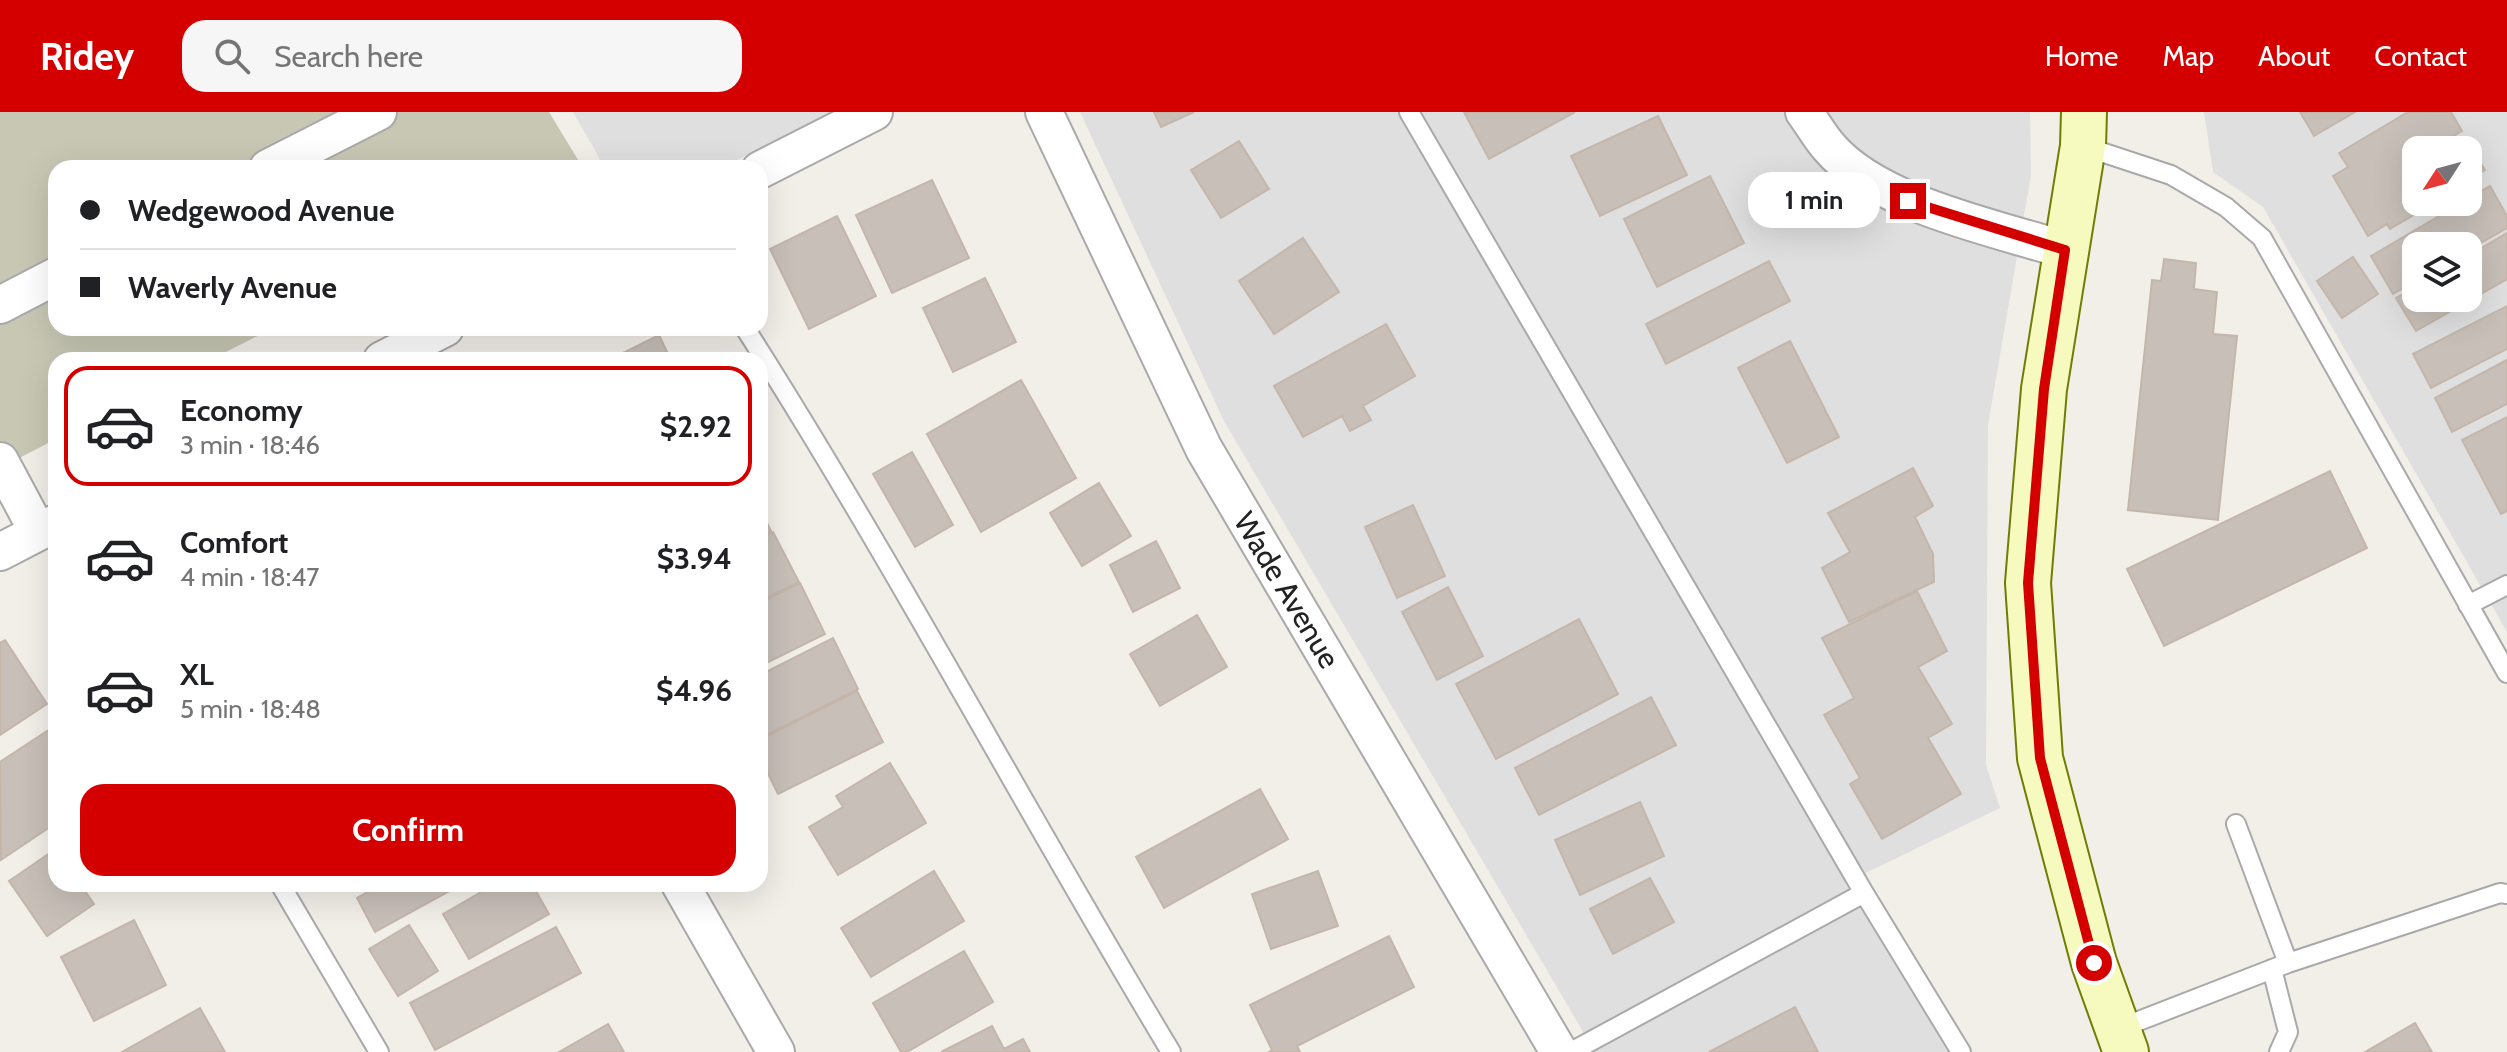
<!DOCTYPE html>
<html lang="en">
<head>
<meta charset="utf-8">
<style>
	body { margin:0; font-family:Cabin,sans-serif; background:#f6f6f6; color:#202124; height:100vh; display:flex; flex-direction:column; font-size:30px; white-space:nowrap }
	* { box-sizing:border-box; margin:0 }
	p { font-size:26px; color:#757577 }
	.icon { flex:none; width:44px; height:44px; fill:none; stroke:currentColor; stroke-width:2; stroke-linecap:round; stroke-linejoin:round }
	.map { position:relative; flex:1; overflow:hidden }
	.details { position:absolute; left:48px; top:240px; width:720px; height:540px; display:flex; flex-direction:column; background:#fff; border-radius:24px; box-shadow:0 8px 32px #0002 }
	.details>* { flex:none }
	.guide { position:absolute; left:48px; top:48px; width:720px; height:176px; border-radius:24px; box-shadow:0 8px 32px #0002; display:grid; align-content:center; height:176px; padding:0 32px; background:#fff }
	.needle { width:52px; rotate:234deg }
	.fabs { position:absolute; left:2402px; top:24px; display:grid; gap:16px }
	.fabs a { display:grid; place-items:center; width:80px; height:80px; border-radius:16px; background:#fff; box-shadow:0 8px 32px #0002; font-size:40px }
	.end { position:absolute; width:36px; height:36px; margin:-18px; border:10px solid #d40000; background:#fff; box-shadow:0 0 0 4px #fff }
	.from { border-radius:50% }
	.bubble { position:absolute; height:56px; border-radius:24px; background:#fff; box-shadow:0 8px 32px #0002; font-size:26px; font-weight:800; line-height:56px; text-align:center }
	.guide b { display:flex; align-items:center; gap:28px; height:76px; font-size:30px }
	.guide b+b { border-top:2px solid #e0e0e0 }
	.guide i { width:20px; height:20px; background:#202124 }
	ul { padding:14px 0 0; list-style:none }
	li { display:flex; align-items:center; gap:24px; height:120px; margin:0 16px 12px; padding:0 16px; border:4px solid transparent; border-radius:24px }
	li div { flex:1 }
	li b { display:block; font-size:30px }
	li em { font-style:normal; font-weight:800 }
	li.active { border-color:#d40000 }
	li>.icon { width:72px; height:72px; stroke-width:1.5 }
	.primary-button { display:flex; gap:16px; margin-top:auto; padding:16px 32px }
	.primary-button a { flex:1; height:92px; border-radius:24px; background:#d40000; color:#fff; font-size:32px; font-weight:800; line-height:92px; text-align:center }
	header { display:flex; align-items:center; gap:48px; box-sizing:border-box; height:112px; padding:0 40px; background:#d40000; color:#fff }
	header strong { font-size:38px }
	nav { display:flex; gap:44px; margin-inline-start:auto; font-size:28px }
	.search { width:560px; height:72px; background:#f6f6f6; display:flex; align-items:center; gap:20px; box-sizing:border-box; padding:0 28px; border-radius:24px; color:#757577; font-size:30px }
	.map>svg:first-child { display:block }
	.residential { fill:#e0dfdf; fill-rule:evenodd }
	.construction { fill:#c7c7b4 }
	.building { fill:#c7bfb8; stroke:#c4b6ab; stroke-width:2 }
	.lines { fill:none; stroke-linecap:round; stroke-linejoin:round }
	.service-casing { stroke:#a9a9a9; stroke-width:22 }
	.minor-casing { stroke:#a9a9a9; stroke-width:40 }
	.secondary-casing { stroke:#707d05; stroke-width:48 }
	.service { stroke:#fff; stroke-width:18 }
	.minor { stroke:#fff; stroke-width:36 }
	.secondary { stroke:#f7fabf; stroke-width:44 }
	.route { stroke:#d40000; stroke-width:10 }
	.labels { text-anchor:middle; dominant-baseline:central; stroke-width:7; stroke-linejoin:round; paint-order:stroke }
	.street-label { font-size:30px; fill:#222; stroke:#fff }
</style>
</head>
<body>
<header>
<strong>Ridey</strong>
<div class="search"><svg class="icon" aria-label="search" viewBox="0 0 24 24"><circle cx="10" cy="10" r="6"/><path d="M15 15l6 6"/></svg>Search here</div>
<nav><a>Home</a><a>Map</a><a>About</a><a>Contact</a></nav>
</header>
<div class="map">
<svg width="2507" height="940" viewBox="0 0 2507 940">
	<rect width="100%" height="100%" fill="#f2efe9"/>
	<path class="residential" d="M573 0H833L721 56H605Z
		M1080 0H2030L2031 63 1988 313 1986 653 2000 696 1845 771 1948 940H1595L1224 309Z
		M2204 0H2507V520L2263 95 2213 60ZM2416 38H2468V90H2416ZM2416 134H2468V186H2416Z"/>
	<path class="construction" d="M0 0H549L583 56H56V216H273L210 248H56V327L0 356Z"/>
	<path class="building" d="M1154 0H1194L1161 15Z
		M1464 0H1575L1489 47Z
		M2300 0H2355L2314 24Z
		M2408 0H2451L2462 19 2430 38H2416V90H2436L2390 117 2387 112 2368 124 2333 64 2348 55 2339 41Z
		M1658 4 1687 63 1600 104 1571 44Z
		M1239 29 1269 77 1221 106 1191 58Z
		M2471 36 2485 58 2473 65 2476 70 2468 75 2467 38Z
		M1710 64 1744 131 1657 175 1624 107Z
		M932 68 969 146 892 181 856 103Z
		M2490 74 2507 104V116L2468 138V134H2416V169L2393 182 2371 144 2463 90H2468V87Z
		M837 104 876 184 809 217 770 137Z
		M2507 121V167L2416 219 2396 186 2416 174V186H2468V144Z
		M1303 126 1339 180 1274 222 1239 169Z
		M2353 145 2378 182 2342 206 2317 169Z
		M2164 147 2196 151 2194 177 2217 180 2213 222 2237 224 2218 408 2128 398 2152 168 2161 169Z
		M1769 149 1790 189 1666 252 1646 212Z
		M985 166 1016 230 953 260 923 196Z
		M2507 194V237L2431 276 2413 242Z
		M1386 212 1415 264 1363 294 1371 308 1350 319 1342 304 1303 325 1274 274Z
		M659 223 671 248H609Z
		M1790 229 1839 325 1787 351 1738 256Z
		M2507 248V292L2452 320 2435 286Z
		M1021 268 1076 366 981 420 927 322Z
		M2507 305V399L2501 402 2462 328Z
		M912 340 953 413 915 435 873 362Z
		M1913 356 1933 394 1915 405 1933 442 1934 470 1849 510 1822 456 1850 440 1828 401Z
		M2330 359 2367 436 2164 534 2127 457Z
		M1099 371 1131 424 1082 454 1050 401Z
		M1413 393 1445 464 1397 486 1365 415Z
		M760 396 771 419 760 425Z
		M773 420 799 470 760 489V426Z
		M1156 429 1180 476 1133 500 1110 453Z
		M800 471 825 522 760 554V491Z
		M1448 475 1483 544 1437 568 1402 500Z
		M1917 479 1947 539 1918 555 1952 612 1928 626 1961 682 1882 727 1850 672 1860 666 1824 603 1854 586 1822 526Z
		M1197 503 1227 555 1160 594 1130 542Z
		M1579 507 1618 582 1496 647 1456 572Z
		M833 526 858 577 760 626V563Z
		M5 528 47 592 0 623V531Z
		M857 579 883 630 778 682 760 645V628Z
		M1651 585 1676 633 1539 703 1515 656Z
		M56 613V711L1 748 0 650Z
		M890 651 926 711 838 763 809 715 843 695 836 684Z
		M1260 677 1288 727 1164 796 1136 745Z
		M1640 690 1664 744 1580 783 1555 728Z
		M56 737V772H80L94 792 47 824 9 769Z
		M934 759 964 809 871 865 841 816Z
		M1318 759 1338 814 1271 837 1252 782Z
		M1650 766 1674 810 1613 842 1590 797Z
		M382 772H462L375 820 357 786Z
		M495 772H532L549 802 469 847 443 802Z
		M134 808 166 873 94 909 61 845Z
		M409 813 438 859 398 884 369 837Z
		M556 815 581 861 435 938 410 891Z
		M1389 824 1414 875 1297 934 1300 940H1269L1272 938 1250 893Z
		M964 839 993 890 907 940H901L873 891Z
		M1795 895 1818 940H1709Z
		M200 896 225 940H122Z
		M2415 911 2432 940H2365Z
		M608 912 624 940H559Z
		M992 914 1004 937 1023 927 1030 940H941Z"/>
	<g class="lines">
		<g class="service-casing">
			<path id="service" d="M1409 0 1864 781 1961 940
				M2083 34 2171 63 2226 95 2262 126 2507 561
				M745 216C896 453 1026 700 1171 940
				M2468 493 2507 473
				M2236 712 2288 851
				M280 772 379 940
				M2272 857 2288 920 2279 940
				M2118 917 2288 851 2500 781 2507 782
				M1571 940 1864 781"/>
		</g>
		<g class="minor-casing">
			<path id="minor" d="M1044 0 1204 337 1559 940
				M1804 0C1813 12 1820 25 1829 35 1877 92 1995 116 2065 138
				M268 56 378 0
				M760 58 874 0
				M0 193 56 164
				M382 248 445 216
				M0 349 38 420
				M0 440 56 411
				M680 772 776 940"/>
		</g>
		<g class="secondary-casing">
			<path id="secondary" d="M2084 0 2083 34 2044 277 2028 471 2040 646 2094 851 2126 940"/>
		</g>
		<use href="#service" class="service"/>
		<use href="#minor" class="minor"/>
		<use href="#secondary" class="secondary"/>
	</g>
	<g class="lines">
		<path class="route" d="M1908 89 2065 138 2044 277 2028 471 2040 646 2094 851"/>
	</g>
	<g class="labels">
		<g class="street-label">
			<text transform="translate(1287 478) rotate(59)">Wade Avenue</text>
		</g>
	</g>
</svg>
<div class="fabs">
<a><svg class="needle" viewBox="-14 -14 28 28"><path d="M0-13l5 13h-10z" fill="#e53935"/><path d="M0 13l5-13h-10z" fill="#757577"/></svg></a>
<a><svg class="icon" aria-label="layers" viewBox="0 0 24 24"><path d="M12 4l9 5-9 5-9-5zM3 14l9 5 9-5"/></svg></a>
</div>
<i class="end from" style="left:2094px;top:851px"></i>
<i class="end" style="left:1908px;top:89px"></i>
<div class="bubble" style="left:1748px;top:60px;width:132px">1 min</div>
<div class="guide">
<b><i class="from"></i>Wedgewood Avenue</b>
<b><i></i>Waverly Avenue</b>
</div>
<section class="details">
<ul>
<li class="active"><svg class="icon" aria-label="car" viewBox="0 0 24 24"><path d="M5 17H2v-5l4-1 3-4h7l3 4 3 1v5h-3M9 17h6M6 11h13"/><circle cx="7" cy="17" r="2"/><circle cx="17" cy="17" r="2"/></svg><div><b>Economy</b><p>3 min · 18:46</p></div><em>$2.92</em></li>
<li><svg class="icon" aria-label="car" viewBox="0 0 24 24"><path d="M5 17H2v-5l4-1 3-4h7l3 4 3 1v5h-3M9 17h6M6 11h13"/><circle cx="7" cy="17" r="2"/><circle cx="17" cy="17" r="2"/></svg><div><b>Comfort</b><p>4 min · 18:47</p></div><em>$3.94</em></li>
<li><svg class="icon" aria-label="car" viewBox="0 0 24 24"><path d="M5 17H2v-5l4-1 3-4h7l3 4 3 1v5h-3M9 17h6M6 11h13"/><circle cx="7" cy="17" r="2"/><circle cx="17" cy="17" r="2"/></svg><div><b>XL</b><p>5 min · 18:48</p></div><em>$4.96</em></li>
</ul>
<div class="primary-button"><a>Confirm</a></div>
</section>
</div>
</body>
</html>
